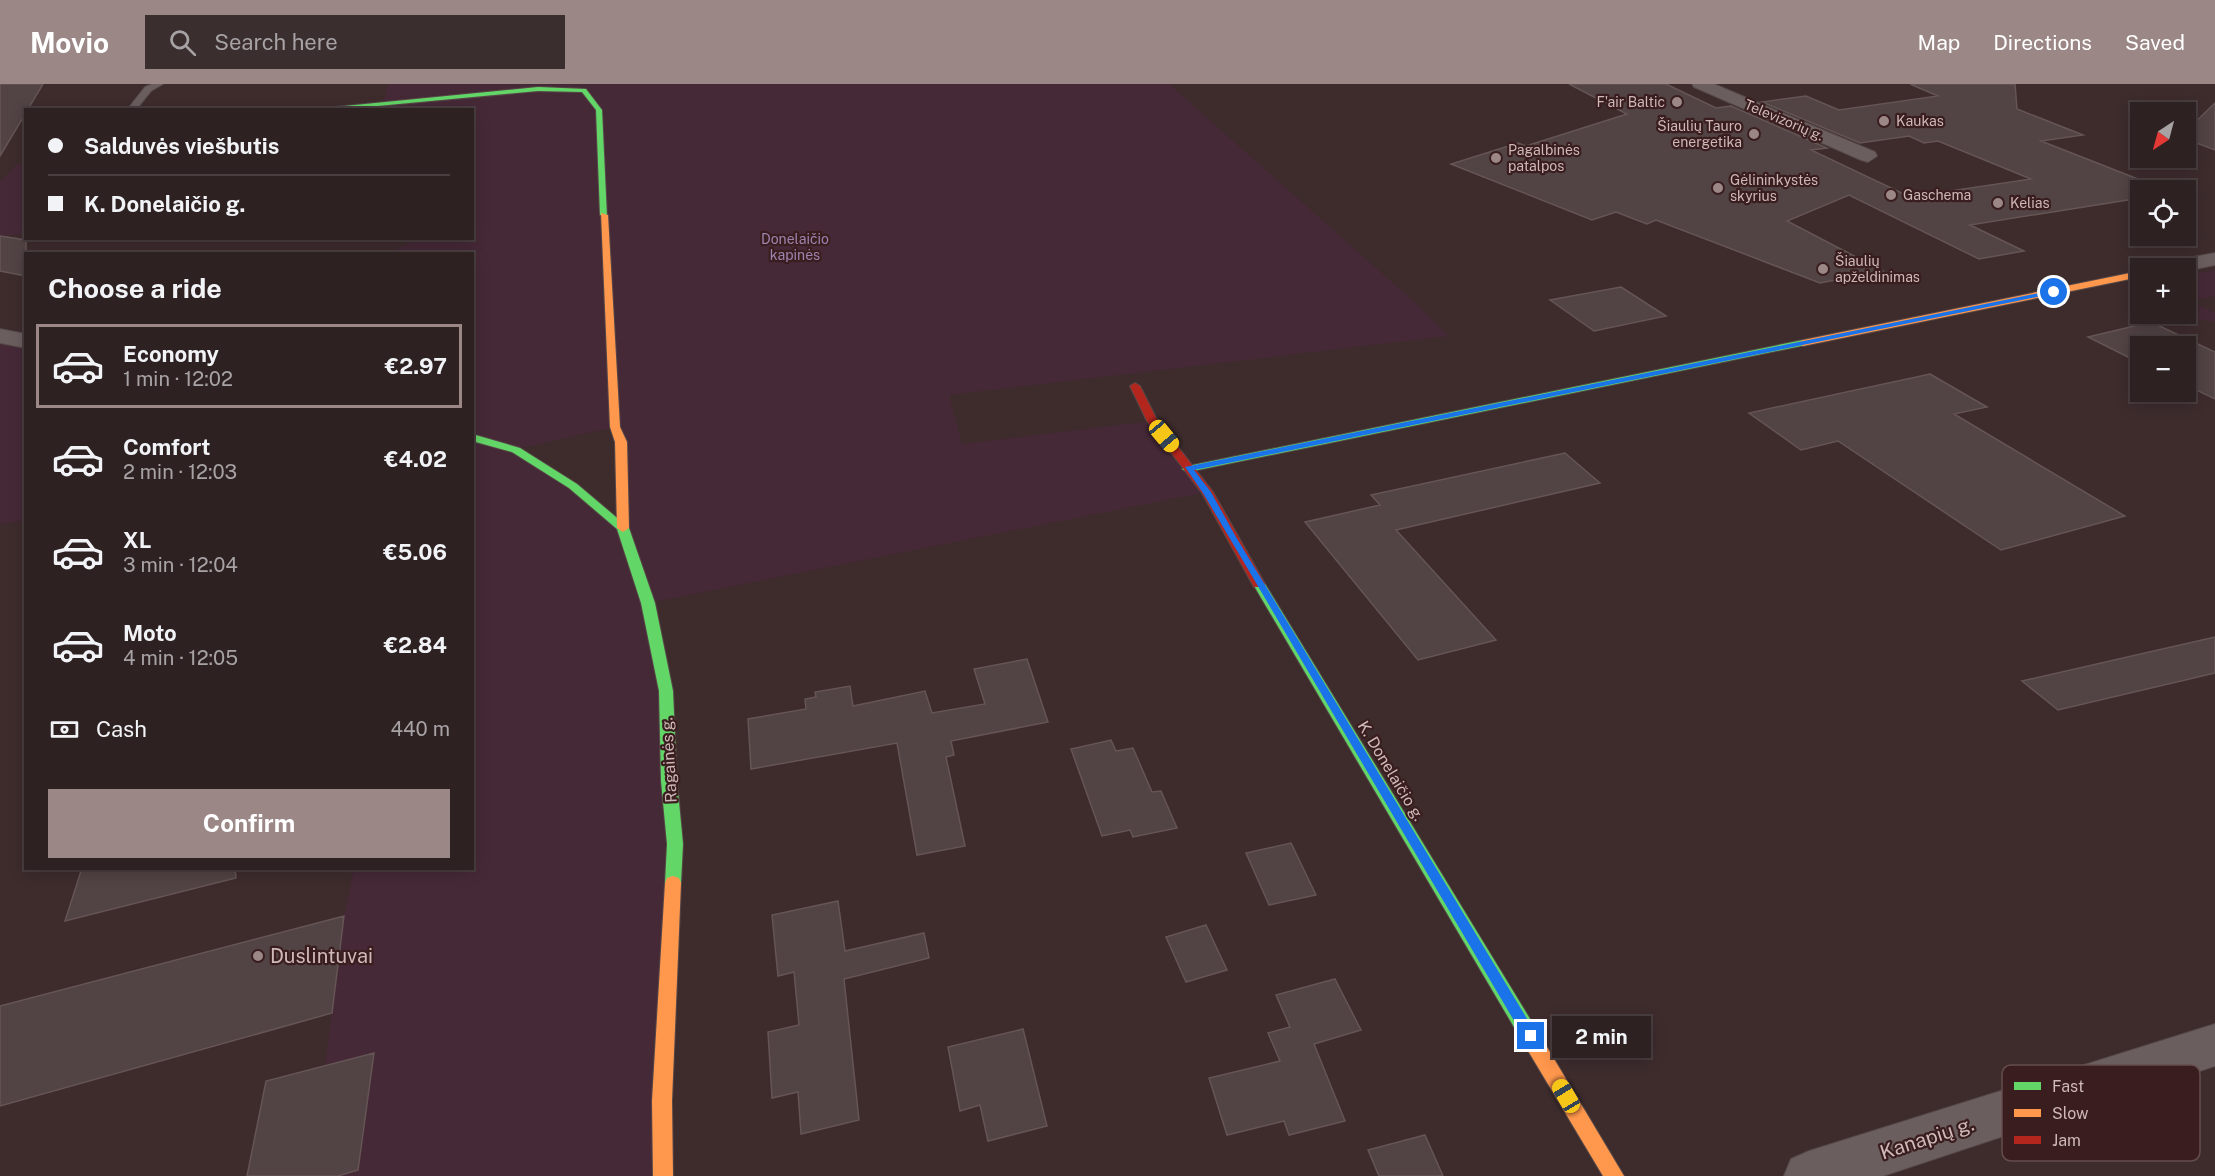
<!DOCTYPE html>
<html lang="en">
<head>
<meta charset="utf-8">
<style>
	body { margin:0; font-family:"Public Sans",sans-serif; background:#3a2e2f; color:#f1f3f6; height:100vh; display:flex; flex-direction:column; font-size:22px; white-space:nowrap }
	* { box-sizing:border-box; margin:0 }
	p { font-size:20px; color:#a7a3a5 }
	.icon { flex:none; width:33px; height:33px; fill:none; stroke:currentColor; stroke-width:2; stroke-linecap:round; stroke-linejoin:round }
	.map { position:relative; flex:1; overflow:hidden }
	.details { position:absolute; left:24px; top:168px; width:450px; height:618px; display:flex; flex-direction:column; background:#2e2122; border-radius:0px; box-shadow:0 3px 15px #0003,0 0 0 2px #493e40 }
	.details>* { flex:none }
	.guide { position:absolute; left:24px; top:24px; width:450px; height:132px; border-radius:0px; box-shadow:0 3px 15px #0003,0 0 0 2px #493e40; display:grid; align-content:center; height:132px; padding:0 24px; background:#2e2122 }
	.needle { width:39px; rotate:216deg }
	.controls { position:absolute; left:2130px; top:18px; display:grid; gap:12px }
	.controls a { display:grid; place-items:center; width:66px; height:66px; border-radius:0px; background:#2e2122; box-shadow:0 3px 15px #0003,0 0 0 2px #493e40; font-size:30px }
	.end { position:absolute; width:27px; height:27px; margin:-14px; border:8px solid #1a73e8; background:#fff; box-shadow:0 0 0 3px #fff }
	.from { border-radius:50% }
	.bubble { position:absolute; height:42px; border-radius:0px; background:#2e2122; box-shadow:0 3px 15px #0003,0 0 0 2px #493e40; font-size:20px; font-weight:700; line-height:42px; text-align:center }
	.car { position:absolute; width:18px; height:36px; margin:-18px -9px; border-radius:8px; box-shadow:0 0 4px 2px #0007; background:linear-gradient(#f5c518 24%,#345 0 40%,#f5c518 0 76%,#345 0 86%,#f5c518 0) }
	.guide b { display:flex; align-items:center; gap:21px; height:57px; font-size:22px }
	.guide b+b { border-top:2px solid #493e40 }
	.guide i { width:15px; height:15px; background:#f1f3f6 }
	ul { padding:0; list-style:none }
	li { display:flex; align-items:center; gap:18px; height:84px; margin:0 12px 9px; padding:0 12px; border:3px solid transparent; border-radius:0px }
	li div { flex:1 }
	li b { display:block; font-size:22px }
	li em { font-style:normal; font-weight:700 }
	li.current { border-color:#9c8787 }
	li>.icon { width:54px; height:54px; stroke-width:1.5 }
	h2 { padding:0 24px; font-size:27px; line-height:72px }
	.pay { display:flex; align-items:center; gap:15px; height:66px; padding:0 24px; font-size:22px }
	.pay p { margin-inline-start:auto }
	.button { display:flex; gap:12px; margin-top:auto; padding:12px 24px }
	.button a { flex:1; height:69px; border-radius:0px; background:#9c8787; color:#fff; font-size:24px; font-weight:700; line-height:69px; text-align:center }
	header { display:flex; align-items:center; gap:36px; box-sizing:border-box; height:84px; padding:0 30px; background:#9c8787; color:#fff }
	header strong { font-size:28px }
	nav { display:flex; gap:33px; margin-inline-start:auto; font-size:21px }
	.search { width:420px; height:54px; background:#3a2e2f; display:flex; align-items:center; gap:15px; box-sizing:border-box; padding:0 21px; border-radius:0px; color:#a7a3a5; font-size:22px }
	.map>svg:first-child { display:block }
	.green { fill:#462937; fill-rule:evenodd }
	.building { fill:#524344; stroke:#655555; stroke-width:1.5 }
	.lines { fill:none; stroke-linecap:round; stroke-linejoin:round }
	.lane-casing { stroke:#554848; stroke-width:2 }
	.street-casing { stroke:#554848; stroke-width:2 }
	.fast-casing { stroke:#574848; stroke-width:2 }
	.slow-casing { stroke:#574848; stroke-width:2 }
	.jam-casing { stroke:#574848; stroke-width:2 }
	.lane { fill:#6b5e5e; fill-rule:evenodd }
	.street { fill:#6b5e5e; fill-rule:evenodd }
	.fast { fill:#63d668; fill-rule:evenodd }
	.slow { fill:#ff974d; fill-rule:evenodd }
	.jam { fill:#b3261e; fill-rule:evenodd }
	.route { fill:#1a73e8 }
	.poi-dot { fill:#9c8787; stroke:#3a1e1f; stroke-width:2 }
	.labels { text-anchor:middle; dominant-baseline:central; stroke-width:4.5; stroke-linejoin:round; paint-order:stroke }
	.far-poi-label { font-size:14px; fill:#ceb8b8; stroke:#3a1e1f; text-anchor:start }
	.far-street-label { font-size:14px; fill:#ceb8b8; stroke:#3a1e1f }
	.far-park-label { font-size:14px; fill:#9d83af; stroke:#3a1e1f }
	.street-label { font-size:16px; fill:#ceb8b8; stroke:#3a1e1f }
	.near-poi-label { font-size:20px; fill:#ceb8b8; stroke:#3a1e1f; text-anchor:start }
	.near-street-label { font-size:20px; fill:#ceb8b8; stroke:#3a1e1f }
	.key { fill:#3a1e1f; stroke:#664c4d; stroke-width:1.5 }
	.key-label { font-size:16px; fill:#ceb8b8 }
</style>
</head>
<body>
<header>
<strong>Movio</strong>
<div class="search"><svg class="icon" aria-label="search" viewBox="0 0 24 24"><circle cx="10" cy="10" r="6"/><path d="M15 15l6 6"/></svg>Search here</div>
<nav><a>Map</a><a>Directions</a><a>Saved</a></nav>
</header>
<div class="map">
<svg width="2215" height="1092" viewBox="0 0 2215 1092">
	<rect width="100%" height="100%" fill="#3e2c2d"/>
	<path class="green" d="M388 0H1169L1421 224 1449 252 949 311 962 360 1152 337 1207 408 648 519 666 607 663 1092H338L358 1086 374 970 325 982 344 832 354 785 472 784V170L389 169 417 155 472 154V26L381 25ZM615 343 622 443 517 365Z
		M25 80V150L0 152V98L16 81Z
		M2215 186V212L2190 217 2215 229V238L2180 230H2186V192Z
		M0 252 26 257 25 436 0 440Z"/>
	<path class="building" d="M0 0H43L0 72Z
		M1569 0H1666L1716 24 1731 22 1827 64 1811 66 1910 113 2031 95 1938 57 1924 59 1909 52 1860 59 1762 18 1806 12 1839 26 1938 12 1910 0H2015L2017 25 2083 51 2041 57 2166 106H2140V114L1970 141 2024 167 1979 175 1849 111 1787 137 1883 187 1820 199 1656 136 1647 140 1616 128 1592 136 1451 80 1518 59 1526 62 1627 30Z
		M2215 19V66L2186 55V47Z
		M0 152 26 156V192L0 187Z
		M1621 203 1666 232 1594 247 1550 216Z
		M2151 238 2215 268V315L2186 301V262H2140V279L2088 253Z
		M1930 290 1987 323 1954 330 2125 432 2001 466 1838 357 1801 366 1749 329Z
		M1565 369 1600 399 1396 446 1496 556 1418 576 1305 438 1380 421 1371 411Z
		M2215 553V589L2058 626 2022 597Z
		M1027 575 1048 638 951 657 954 671 946 673 965 762 917 771 897 659 751 685 748 635 806 625 805 615 816 613 815 608 850 602 853 622 925 607 932 629 985 620 974 585Z
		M1111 656 1116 667 1133 664 1152 708 1161 707 1177 744 1133 753 1130 746 1102 752 1071 665Z
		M1291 759 1316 811 1269 821 1246 769Z
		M91 784H235L236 794 65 837 81 787Z
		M838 817 845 867 924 849 929 874 844 895 859 1036 801 1050 798 1008 772 1014 768 948 799 941 794 888 778 892 772 831Z
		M344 832 332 929 0 1022V922Z
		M1206 841 1227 886 1186 898 1166 853Z
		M1335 895 1361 946 1314 960 1345 1037 1289 1051 1284 1037 1227 1051 1209 994 1280 977 1268 949 1290 943 1276 911Z
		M1023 945 1047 1042 988 1057 980 1021 960 1027 948 963Z
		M374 969 358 1086 338 1092H247L266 997Z
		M1425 1051 1443 1092H1379L1368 1066Z"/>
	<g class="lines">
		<g class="lane-casing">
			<path id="lane" d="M152 0H163L151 7 136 26H127L145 3Z"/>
		</g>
		<g class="street-casing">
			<path id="street" d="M1692 0H1714L1875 68 1877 72 1868 78 1861 76 1694 3Z
				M2215 169V181L2186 187V184H2157L2160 179Z
				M0 245 26 250V264L0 259Z
				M2215 940V982L1883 1092H1784L1791 1075 1809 1067Z"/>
		</g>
		<g class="fast-casing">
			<path id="fast" d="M538 3 586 5 602 26 607 133 600 131 596 26 582 8 538 7 335 26H304Z
				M1803 256 1806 257V261L1188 388 1182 385 1188 382Z
				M472 350 520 364 577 400 629 444 655 519 673 607 677 697 683 760 681 799 679 804 673 806 667 804 665 799 667 760 661 697 659 607 641 519 617 445 569 404 512 368 472 357Z
				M1259 496 1265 500 1538 948 1540 954 1538 960 1531 962 1524 960 1253 500Z"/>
		</g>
		<g class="slow-casing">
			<path id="slow" d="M601 129 608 131 620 343 627 358 629 444 623 448 617 444 615 358 610 343Z
				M2140 187V193L1803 262 1798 259 1803 256Z
				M673 792 679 794 681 799 672 1017 673 1092H653L652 1017 665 799 667 794Z
				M1531 946 1538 948 1624 1092H1603L1524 960 1522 954 1524 948Z"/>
		</g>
		<g class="jam-casing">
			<path id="jam" d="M1135 299 1140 302 1157 336 1213 408 1265 500 1264 503H1254L1202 409 1147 337 1130 302Z"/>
		</g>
		<use href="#lane" class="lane"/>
		<use href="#street" class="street"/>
		<use href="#fast" class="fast"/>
		<use href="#slow" class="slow"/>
		<use href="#jam" class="jam"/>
	</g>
	<path class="route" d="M2054 206 2056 209 1194 386 1211 408 1236 453 1535 948V957H1526L1203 409 1185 383Z"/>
	<g class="poi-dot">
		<circle cx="1677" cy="18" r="6"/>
		<circle cx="1884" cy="37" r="6"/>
		<circle cx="1754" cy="50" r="6"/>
		<circle cx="1496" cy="74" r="6"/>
		<circle cx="1718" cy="104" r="6"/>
		<circle cx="1891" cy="111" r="6"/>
		<circle cx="1998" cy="119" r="6"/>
		<circle cx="1823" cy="185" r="6"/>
		<circle cx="258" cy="872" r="6"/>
	</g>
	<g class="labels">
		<g class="far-poi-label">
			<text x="1665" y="18" text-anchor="end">F'air Baltic</text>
			<text x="1896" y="37">Kaukas</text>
			<text x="1742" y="42" text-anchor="end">Šiaulių Tauro<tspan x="1742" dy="16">energetika</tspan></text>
			<text x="1508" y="66">Pagalbinės<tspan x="1508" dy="16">patalpos</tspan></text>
			<text x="1730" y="96">Gėlininkystės<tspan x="1730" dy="16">skyrius</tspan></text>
			<text x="1903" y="111">Gaschema</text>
			<text x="2010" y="119">Kelias</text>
			<text x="1835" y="177">Šiaulių<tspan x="1835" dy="16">apželdinimas</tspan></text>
		</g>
		<g class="far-street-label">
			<text transform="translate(1784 36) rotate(23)">Televizorių g.</text>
		</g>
		<g class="far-park-label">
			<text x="795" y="155">Donelaičio<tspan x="795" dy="16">kapinės</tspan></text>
		</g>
		<g class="street-label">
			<text transform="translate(669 676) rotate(-93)">Ragainės g.</text>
			<text transform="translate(1391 687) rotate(59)">K. Donelaičio g.</text>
		</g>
		<g class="near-poi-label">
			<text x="270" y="872">Duslintuvai</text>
		</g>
		<g class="near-street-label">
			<text transform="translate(1927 1054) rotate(-18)">Kanapių g.</text>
		</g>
	</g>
	<rect x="2002" y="981" width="198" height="96" rx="9" class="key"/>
	<rect x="2014" y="998" width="27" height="8" fill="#63d668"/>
	<rect x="2014" y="1025" width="27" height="8" fill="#ff974d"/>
	<rect x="2014" y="1052" width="27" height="8" fill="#b3261e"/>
	<g class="key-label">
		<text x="2052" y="1008">Fast</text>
		<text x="2052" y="1035">Slow</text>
		<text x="2052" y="1062">Jam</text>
	</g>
</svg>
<div class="controls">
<a><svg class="needle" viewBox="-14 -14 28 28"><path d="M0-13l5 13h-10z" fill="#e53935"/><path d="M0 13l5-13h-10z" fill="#a7a3a5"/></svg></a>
<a><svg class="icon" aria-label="locate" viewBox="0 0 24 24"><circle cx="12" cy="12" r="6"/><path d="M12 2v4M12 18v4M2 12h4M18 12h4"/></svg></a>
<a>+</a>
<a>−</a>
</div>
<i class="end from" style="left:2054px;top:208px"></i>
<i class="end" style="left:1531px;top:952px"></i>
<div class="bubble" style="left:1552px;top:932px;width:99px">2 min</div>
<i class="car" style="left:1164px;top:352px;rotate:140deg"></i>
<i class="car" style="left:1566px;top:1012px;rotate:329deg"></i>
<div class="guide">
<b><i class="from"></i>Salduvės viešbutis</b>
<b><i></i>K. Donelaičio g.</b>
</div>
<section class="details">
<h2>Choose a ride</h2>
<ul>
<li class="current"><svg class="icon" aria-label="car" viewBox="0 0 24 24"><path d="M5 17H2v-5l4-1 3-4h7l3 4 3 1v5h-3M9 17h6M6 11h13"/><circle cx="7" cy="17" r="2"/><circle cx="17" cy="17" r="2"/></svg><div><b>Economy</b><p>1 min · 12:02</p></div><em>€2.97</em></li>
<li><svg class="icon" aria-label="car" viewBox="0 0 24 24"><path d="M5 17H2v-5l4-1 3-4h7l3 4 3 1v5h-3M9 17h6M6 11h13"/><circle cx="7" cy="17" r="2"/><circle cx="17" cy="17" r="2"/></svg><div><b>Comfort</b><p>2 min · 12:03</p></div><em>€4.02</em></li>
<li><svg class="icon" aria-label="car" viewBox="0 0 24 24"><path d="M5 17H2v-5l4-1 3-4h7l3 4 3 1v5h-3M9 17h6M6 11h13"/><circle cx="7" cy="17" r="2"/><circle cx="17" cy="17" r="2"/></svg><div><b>XL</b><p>3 min · 12:04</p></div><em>€5.06</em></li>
<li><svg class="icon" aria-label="car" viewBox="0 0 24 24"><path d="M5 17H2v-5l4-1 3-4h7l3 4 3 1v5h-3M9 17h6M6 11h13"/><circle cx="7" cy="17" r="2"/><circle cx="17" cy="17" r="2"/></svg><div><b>Moto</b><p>4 min · 12:05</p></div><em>€2.84</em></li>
</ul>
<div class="pay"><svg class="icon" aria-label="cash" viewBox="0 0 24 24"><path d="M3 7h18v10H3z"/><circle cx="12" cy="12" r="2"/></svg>Cash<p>440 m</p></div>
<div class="button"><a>Confirm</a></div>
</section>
</div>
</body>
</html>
